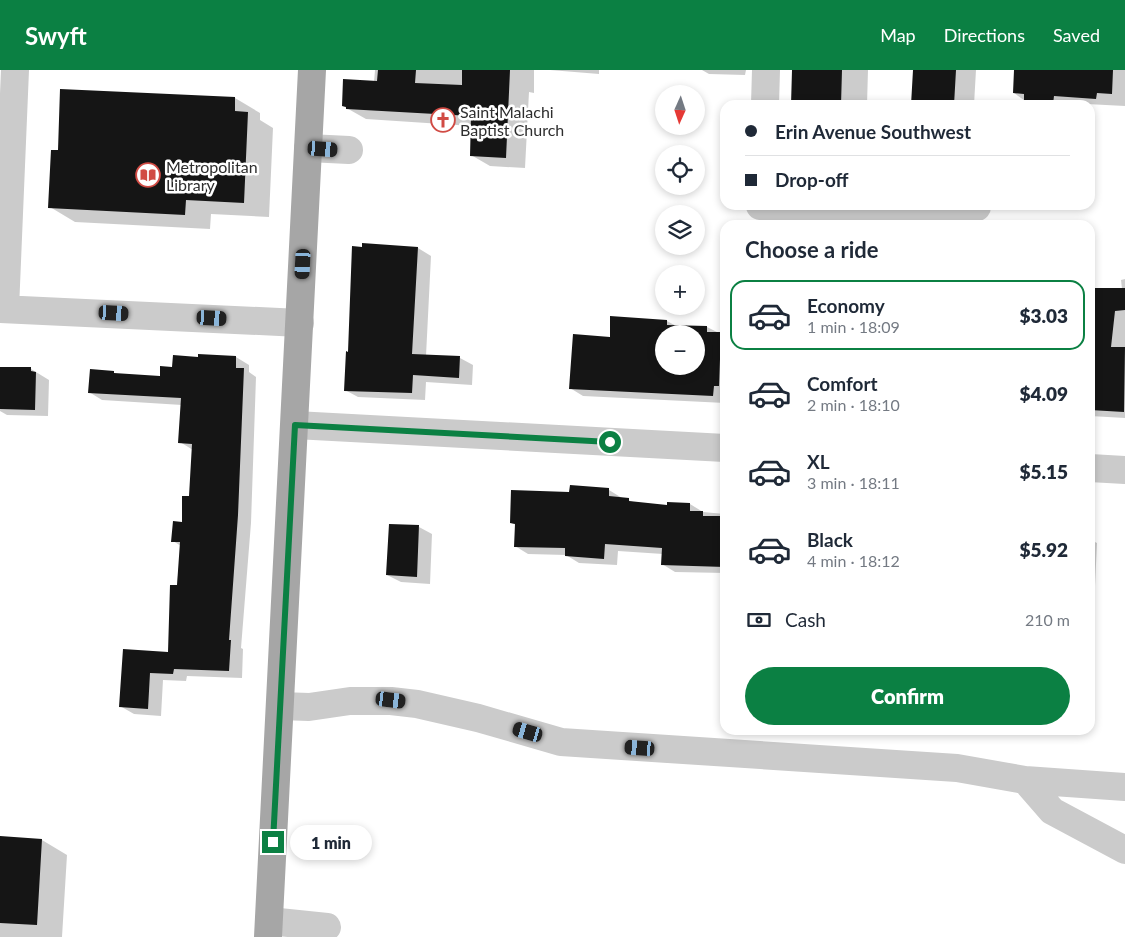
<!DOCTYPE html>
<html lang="en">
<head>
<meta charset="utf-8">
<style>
	body { margin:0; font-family:Lato,sans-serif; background:#f2f2f3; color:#1f2937; height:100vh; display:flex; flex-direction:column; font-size:19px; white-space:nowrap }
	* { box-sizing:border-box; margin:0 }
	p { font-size:16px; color:#747a83 }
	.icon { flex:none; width:28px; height:28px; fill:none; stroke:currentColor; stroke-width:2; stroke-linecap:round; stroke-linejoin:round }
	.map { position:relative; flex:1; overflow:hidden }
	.panel { position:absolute; left:720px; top:150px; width:375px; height:515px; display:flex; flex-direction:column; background:#fff; border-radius:15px; box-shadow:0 2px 8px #0003 }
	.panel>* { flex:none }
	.hud { position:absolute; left:720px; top:30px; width:375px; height:110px; border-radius:15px; box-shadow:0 2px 8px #0003; display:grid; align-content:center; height:110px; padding:0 25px; background:#fff }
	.needle { width:32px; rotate:183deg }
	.fabs { position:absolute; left:655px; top:15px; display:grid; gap:10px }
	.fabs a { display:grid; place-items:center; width:50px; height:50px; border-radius:50%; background:#fff; box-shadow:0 2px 8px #0003; font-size:25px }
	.end { position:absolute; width:22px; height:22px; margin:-11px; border:6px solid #0b8043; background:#fff; box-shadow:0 0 0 2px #fff }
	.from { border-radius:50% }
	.bubble { position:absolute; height:35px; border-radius:18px; background:#fff; box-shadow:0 2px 8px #0003; font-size:16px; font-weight:800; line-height:35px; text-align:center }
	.car { position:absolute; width:15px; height:30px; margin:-15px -8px; border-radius:6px; box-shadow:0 0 4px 1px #0007; background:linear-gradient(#222 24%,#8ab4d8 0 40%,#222 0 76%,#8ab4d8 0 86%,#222 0) }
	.hud b { display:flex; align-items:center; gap:18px; height:48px; font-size:19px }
	.hud b+b { border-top:1px solid #e0e1e3 }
	.hud i { width:12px; height:12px; background:#1f2937 }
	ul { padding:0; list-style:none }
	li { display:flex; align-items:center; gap:15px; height:70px; margin:0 10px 8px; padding:0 15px; border:2px solid transparent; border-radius:15px }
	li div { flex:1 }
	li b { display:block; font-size:19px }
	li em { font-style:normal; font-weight:800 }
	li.current { border-color:#0b8043 }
	li>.icon { width:45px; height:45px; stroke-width:1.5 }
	h2 { padding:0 25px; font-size:22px; line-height:60px }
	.pay { display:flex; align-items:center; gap:12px; height:55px; padding:0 25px; font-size:19px }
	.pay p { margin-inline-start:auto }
	.primary-button { display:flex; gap:10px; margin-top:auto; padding:10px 25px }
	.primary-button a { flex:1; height:58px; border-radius:30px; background:#0b8043; color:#fff; font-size:20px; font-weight:800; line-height:58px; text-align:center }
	header { display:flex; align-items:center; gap:30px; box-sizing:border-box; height:70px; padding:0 25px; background:#0b8043; color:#fff }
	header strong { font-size:24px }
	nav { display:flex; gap:28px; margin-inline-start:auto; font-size:18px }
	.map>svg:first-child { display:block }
	.shadow { fill:#0003; fill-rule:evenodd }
	.building { fill:#151515; fill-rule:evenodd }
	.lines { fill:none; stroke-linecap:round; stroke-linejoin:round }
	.minor { stroke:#cbcbcb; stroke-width:28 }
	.major { stroke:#a6a6a6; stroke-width:28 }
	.route { stroke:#0b8043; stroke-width:6 }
	.labels { text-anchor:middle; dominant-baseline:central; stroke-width:5; stroke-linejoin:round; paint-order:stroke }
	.poi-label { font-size:16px; fill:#2e2e2e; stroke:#fff; text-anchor:start }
</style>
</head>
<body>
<header>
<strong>Swyft</strong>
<nav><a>Map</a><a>Directions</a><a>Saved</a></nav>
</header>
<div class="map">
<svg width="1125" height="867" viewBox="0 0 1125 867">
	<rect width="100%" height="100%" fill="#fff"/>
	<path class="shadow" d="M375 0H534V23L529 22 525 98 490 96 471 85 472 56 366 49 343 36 374 12Z
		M550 0H599V4Z
		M702 0H746L745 5 709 4Z
		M794 0H868L867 35H792Z
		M914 0H976L974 35H913Z
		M1016 0H1125V36L1067 33V35H1031L1014 23Z
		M235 28 260 43V50L273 58 269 147 211 144 210 159 75 152 50 137Z
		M363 174 418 178 431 186 426 286 460 288 473 295 472 315 426 312 425 330 358 327 345 320Z
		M1125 209V348L1090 346V232L1122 219 1121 210Z
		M667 251 676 256 707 257 725 266V333L583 326 570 318 611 268ZM664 264H696V296H664Z
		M236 287 249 295V302L256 307 251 453 241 578 243 579 242 608 187 606 186 611 163 610 161 646 134 644 120 636 125 580 170 583 181 476 173 471 183 453 191 428 193 380 180 372 182 335 102 330 89 322 117 305 161 307 173 298 199 288Z
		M0 298 31 299 49 310 48 346 7 345 0 341Z
		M571 416 609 420 622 428 636 433 668 436V433L690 434 703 442 725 444V503L675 502 662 494 663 484 618 481 617 495 579 493 566 485 528 484 515 476 516 455 512 453 571 423Z
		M419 457 432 464 430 514 401 512 387 505Z
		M1090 460 1091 470 1097 473 1095 516H1090Z
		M0 767 42 770 67 785 62 867H0Z"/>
	<path class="building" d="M378 0H416L415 13 462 15V0H510L506 88 470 86 471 46 346 39V37L342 36 343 9 377 11Z
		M792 0H842L841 35H791Z
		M913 0H956L954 35H911Z
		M1014 0H1113L1112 24 1097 23 1096 29 1054 26 1053 34 1024 33V24L1013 23Z
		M60 19 235 27V41L248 42 244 133 186 130 185 145 48 138 51 80H58Z
		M362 173 418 177 412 284 460 286 459 308 413 305 412 323 344 321 346 281 348 282 352 176 362 177Z
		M1092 218H1125V240L1115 241 1111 277H1125L1124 342 1090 340Z
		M610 246 667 250V255L707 256V262H721L719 316H714L713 326 569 319 573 264 610 267ZM664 264H696V296H664Z
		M198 284 236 286V298H244L238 445 229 570H231L229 601 174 599 173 604 150 603 148 639 119 637 123 579 168 582 170 515H177L180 472H171L173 451 182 452V426H189L192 374 178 373 181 328 88 323 90 299 114 301V303L160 306V296L172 297 173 285 198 287Z
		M0 297H31V301L36 302 35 340 0 339Z
		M570 415 609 418V426L629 428V431L667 435V432L690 433V441H703V446H725V497L661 495 662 478 605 474 604 489 565 486V478L514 477 515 454 510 453 511 420 569 422Z
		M389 454 419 455 417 507 386 505Z
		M0 766 42 769 37 855 0 853Z"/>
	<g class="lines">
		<path class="minor" d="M765 35 766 0
			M308 78 349 80
			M760 136C833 140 904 144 977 137
			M0 239 300 253
			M5 239 15 0
			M295 355 725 378
			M1090 398 1125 400
			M280 636 309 637 350 631H391L417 634 478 648 561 672 957 698 1025 710 1125 717
			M1025 710 1052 741 1125 780
			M269 851 327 857"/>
		<path class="major" d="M268 867 312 0"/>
	</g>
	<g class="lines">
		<path class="route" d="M273 772 295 355 610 372"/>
	</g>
	<defs>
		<g id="church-ring" transform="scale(1.25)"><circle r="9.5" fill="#fff" stroke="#d14b44" stroke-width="1.5"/><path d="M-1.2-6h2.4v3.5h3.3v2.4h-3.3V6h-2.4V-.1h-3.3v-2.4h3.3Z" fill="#d14b44"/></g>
		<g id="library-ring" transform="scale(1.25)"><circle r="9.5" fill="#fff" stroke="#d14b44" stroke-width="1.5"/><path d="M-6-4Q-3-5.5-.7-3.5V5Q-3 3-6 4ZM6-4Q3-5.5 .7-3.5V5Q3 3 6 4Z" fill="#d14b44"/></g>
	</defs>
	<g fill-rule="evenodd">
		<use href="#church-ring" x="443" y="50"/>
		<use href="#library-ring" x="148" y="105"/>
	</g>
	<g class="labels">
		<g class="poi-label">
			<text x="460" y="41">Saint Malachi<tspan x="460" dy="18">Baptist Church</tspan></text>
			<text x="166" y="96">Metropolitan<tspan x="166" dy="18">Library</tspan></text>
		</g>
	</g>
</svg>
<div class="fabs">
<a><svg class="needle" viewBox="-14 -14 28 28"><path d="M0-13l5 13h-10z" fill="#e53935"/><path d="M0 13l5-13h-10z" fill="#747a83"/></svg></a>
<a><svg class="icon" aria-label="locate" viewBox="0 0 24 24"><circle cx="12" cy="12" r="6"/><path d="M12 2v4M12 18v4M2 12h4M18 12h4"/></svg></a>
<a><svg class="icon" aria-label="layers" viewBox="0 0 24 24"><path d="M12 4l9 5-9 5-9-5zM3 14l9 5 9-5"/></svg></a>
<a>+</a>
<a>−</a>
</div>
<i class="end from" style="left:610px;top:372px"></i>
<i class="end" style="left:273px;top:772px"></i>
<div class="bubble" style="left:290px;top:755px;width:82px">1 min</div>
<i class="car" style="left:323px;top:79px;rotate:94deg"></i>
<i class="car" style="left:303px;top:194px;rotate:183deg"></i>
<i class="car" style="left:114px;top:243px;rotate:93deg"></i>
<i class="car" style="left:212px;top:248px;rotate:93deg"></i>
<i class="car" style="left:391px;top:630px;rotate:97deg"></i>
<i class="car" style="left:528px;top:662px;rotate:286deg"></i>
<i class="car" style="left:640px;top:678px;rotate:274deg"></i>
<div class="hud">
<b><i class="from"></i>Erin Avenue Southwest</b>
<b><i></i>Drop-off</b>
</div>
<section class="panel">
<h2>Choose a ride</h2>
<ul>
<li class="current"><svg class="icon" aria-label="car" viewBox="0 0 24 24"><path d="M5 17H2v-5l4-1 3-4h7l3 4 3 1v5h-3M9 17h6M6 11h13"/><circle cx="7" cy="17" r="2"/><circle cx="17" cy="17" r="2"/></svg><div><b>Economy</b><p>1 min · 18:09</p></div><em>$3.03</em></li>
<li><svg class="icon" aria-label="car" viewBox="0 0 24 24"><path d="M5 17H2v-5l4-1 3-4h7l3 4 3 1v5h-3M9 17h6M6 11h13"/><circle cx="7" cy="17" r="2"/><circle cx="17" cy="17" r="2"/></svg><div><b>Comfort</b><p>2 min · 18:10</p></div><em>$4.09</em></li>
<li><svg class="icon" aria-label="car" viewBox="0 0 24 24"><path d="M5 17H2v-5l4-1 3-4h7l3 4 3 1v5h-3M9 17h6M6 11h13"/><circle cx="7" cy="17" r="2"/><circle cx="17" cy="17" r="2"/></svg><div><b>XL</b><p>3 min · 18:11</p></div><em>$5.15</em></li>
<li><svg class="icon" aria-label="car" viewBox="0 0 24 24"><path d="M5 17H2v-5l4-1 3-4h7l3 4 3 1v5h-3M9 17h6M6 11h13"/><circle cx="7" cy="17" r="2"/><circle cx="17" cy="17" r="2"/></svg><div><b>Black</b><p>4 min · 18:12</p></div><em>$5.92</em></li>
</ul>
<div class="pay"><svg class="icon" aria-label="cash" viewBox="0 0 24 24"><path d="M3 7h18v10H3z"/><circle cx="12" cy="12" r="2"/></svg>Cash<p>210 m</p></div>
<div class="primary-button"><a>Confirm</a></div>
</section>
</div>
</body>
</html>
